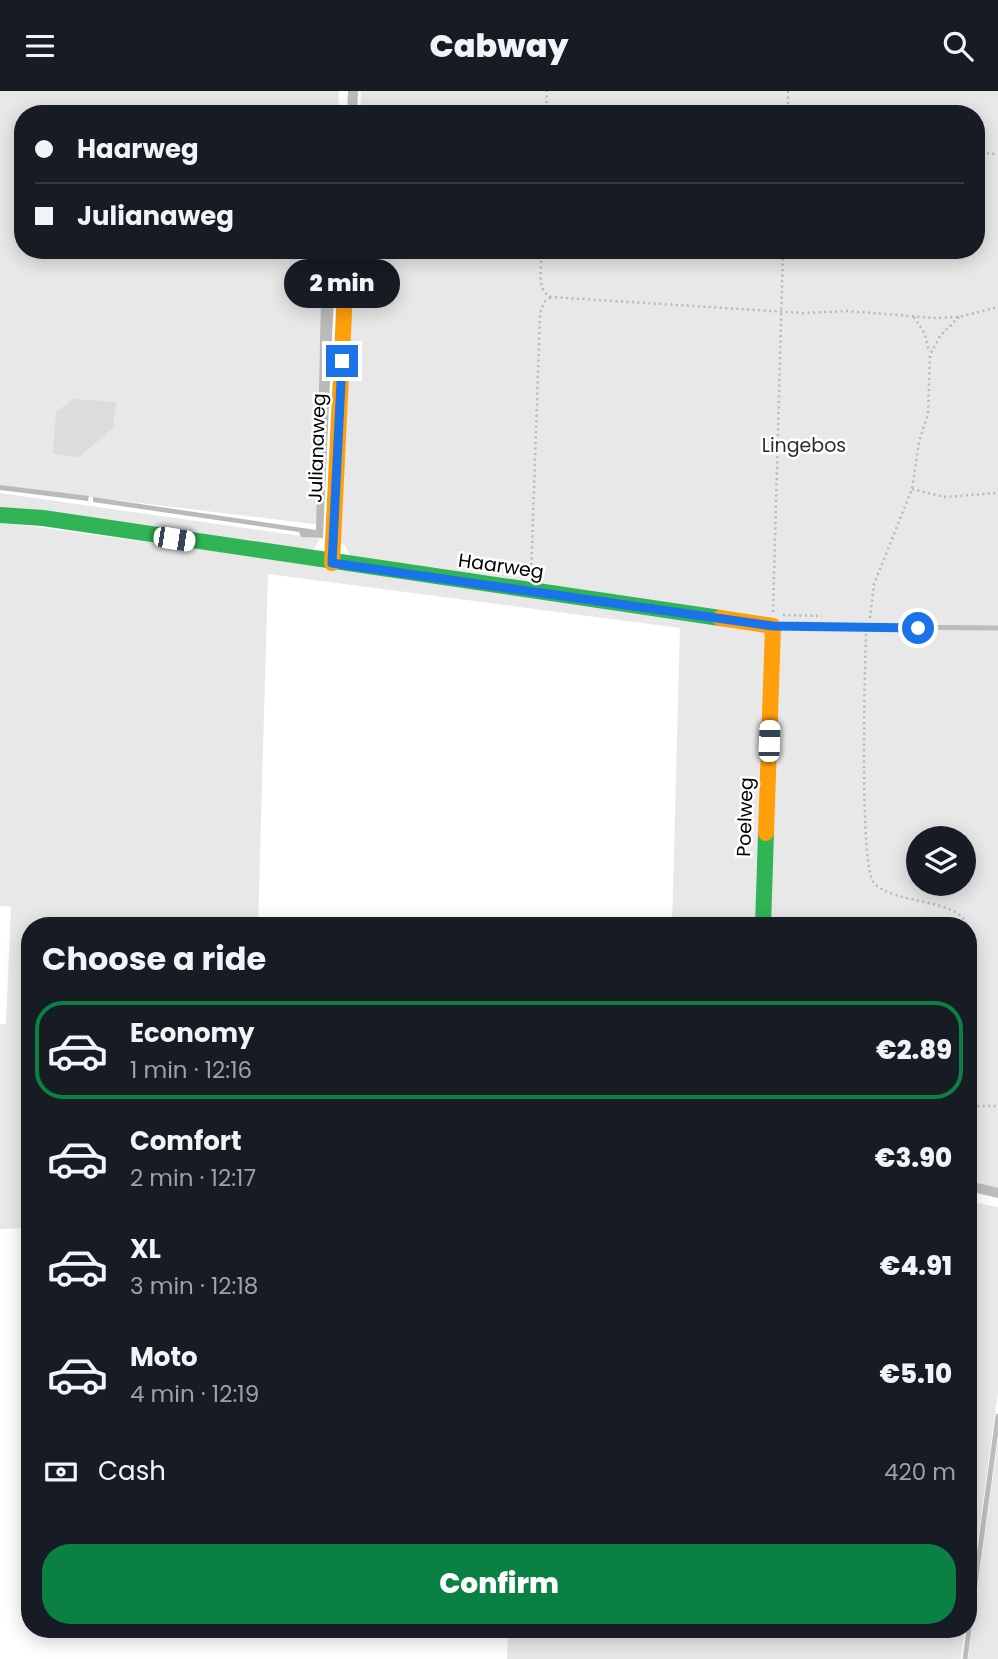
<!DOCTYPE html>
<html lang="en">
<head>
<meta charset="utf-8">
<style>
	body { margin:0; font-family:Poppins,sans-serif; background:#242831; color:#f1f3f6; height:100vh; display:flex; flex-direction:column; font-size:26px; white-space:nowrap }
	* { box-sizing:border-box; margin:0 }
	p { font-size:23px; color:#9ea1a6 }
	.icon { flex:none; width:38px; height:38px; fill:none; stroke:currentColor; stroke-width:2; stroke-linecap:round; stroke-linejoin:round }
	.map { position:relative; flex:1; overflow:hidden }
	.sheet { position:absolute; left:21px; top:826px; width:956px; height:721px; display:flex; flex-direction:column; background:#171b24; border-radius:28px; box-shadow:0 4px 18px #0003 }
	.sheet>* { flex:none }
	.guide { position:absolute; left:14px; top:14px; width:971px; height:154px; border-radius:28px; box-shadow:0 4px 18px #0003; display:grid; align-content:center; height:154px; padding:0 21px; background:#171b24 }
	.fabs { position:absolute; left:906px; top:735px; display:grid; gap:14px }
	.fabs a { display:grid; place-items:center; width:70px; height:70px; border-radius:50%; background:#171b24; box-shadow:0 4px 18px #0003; font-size:35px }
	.end { position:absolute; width:32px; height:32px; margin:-16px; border:9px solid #1a73e8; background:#fff; box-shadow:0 0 0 4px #fff }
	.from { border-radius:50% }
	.bubble { position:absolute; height:49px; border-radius:24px; background:#171b24; box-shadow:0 4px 18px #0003; font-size:23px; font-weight:800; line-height:49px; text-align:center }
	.car { position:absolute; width:21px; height:42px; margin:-21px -10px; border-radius:9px; box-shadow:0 0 5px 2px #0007; background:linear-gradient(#fff 24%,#345 0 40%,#fff 0 76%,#345 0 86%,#fff 0) }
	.guide b { display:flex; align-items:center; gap:24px; height:66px; font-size:26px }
	.guide b+b { border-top:2px solid #363941 }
	.guide i { width:18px; height:18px; background:#f1f3f6 }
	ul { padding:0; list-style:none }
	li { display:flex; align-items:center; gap:21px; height:98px; margin:0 14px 10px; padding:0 7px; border:4px solid transparent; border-radius:28px }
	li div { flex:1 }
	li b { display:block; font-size:26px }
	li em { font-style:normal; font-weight:800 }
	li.current { border-color:#0b8043 }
	li>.icon { width:63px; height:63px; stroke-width:1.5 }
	h2 { padding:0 21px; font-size:32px; line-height:84px }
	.pay { display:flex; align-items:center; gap:18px; height:77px; padding:0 21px; font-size:26px }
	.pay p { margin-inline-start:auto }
	.action { display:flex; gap:14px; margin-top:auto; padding:14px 21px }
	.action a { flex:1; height:80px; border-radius:28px; background:#0b8043; color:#fff; font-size:28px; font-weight:800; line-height:80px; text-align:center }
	header { display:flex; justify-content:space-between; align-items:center; height:91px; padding:0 21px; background:#171b24; font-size:32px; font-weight:800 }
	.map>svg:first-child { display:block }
	.green { fill:#e8e8e8; fill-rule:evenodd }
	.water { fill:#bababa }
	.building { fill:#dcdcdc }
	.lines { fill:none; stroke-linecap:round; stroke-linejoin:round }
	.path { stroke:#b8b8b8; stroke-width:2.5; stroke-dasharray:2 3.5; stroke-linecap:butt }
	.lane { stroke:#bdbdbd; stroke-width:5 }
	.street { stroke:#bdbdbd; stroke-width:10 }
	.fast { stroke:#30b455; stroke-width:16 }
	.slow { stroke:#ff9f0a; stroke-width:16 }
	.route { stroke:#1a73e8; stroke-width:9 }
	.labels { text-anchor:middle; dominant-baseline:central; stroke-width:5; stroke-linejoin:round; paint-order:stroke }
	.park-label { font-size:19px; fill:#2d2d2d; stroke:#fff }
	.street-label { font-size:19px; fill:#000; stroke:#fff }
</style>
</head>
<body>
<header><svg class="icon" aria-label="menu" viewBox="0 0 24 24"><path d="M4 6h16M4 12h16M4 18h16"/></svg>Cabway<svg class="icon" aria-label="search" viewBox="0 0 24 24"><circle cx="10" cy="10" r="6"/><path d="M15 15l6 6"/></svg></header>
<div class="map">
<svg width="998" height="1568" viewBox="0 0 998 1568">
	<rect width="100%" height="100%" fill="#fff"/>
	<path class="green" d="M0 0H339L338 23H23V159H332L321 434 0 395Z
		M361 0H998V1099L968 1092V835H672L680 537 268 483 258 835H30V1137L0 1138V933H6L11 816 0 815V431L382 483 542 494V483L528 481 527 492 350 465 345 454 339 453 353 159H976V23H360ZM919 747H964V793H919Z
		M0 402 301 445 320 448 313 459 0 417Z
		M968 1110 998 1116V1301L968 1520Z
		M998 1349V1568H968Z
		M508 1538H965L961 1568H507Z"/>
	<path class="water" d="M322 159H336L323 447 301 446 299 441 93 411V406L316 439Z
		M0 394 89 405 88 410 0 399Z"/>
	<path class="building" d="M73 308 116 311 113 337 79 366 53 363 56 321Z"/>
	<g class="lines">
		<path class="path" d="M788 0V23
			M546 23 547 0
			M976 62 998 63
			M542 159C542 174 535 199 551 206L804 222 848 220 934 227 959 226 998 216
			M914 226 925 243 929 261
			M912 398 944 406 998 402
			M531 485 540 223 544 211 551 206
			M773 521 783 159
			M783 524 822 525
			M870 527 874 493 912 398 919 351 928 323 930 264 940 245 959 226
			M866 543C865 577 859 775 874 792 894 814 960 807 967 835
			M968 1009 977 1015H998"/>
		<path class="lane" d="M776 535 998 537
			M965 1568 998 1325"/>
		<path class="street" d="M352 23 353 0
			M968 1095 998 1102"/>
		<path class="fast" d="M0 424 43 427 720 527
			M763 835 766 742"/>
		<path class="slow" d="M332 472 347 159
			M720 527 773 535 766 742"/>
	</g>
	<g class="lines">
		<path class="route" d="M342 270 332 472 773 535 918 537"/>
	</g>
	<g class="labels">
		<g class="park-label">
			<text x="804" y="354">Lingebos</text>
		</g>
		<g class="street-label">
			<text transform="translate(317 357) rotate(-88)">Julianaweg</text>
			<text transform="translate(501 475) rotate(8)">Haarweg</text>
			<text transform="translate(745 726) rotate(-88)">Poelweg</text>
		</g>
	</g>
</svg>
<div class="fabs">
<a><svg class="icon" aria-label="layers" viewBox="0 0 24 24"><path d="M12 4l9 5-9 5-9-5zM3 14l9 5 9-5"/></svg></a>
</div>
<i class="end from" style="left:918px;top:537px"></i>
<i class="end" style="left:342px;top:270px"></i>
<div class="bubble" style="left:284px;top:168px;width:116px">2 min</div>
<i class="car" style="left:174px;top:448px;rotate:99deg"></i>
<i class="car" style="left:769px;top:650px;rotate:2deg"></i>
<div class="guide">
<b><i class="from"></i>Haarweg</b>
<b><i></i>Julianaweg</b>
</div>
<section class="sheet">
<h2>Choose a ride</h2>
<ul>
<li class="current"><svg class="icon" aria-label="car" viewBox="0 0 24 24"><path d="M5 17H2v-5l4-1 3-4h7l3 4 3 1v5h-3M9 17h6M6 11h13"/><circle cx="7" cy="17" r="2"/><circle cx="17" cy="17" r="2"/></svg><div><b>Economy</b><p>1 min · 12:16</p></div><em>€2.89</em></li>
<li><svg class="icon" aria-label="car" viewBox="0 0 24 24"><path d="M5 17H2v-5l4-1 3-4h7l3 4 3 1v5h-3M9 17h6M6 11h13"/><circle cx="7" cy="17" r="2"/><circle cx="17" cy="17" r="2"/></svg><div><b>Comfort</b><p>2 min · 12:17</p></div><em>€3.90</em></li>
<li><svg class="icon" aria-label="car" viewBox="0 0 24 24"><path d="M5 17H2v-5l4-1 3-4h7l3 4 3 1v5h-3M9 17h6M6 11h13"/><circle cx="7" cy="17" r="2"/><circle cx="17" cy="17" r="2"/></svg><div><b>XL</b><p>3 min · 12:18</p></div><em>€4.91</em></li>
<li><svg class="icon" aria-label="car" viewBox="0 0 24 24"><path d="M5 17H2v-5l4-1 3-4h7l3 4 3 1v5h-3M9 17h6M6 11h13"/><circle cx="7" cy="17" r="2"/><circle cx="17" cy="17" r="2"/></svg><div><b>Moto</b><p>4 min · 12:19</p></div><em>€5.10</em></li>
</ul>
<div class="pay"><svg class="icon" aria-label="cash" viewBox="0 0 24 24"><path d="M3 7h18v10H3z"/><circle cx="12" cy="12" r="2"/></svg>Cash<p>420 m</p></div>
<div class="action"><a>Confirm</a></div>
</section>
</div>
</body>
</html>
